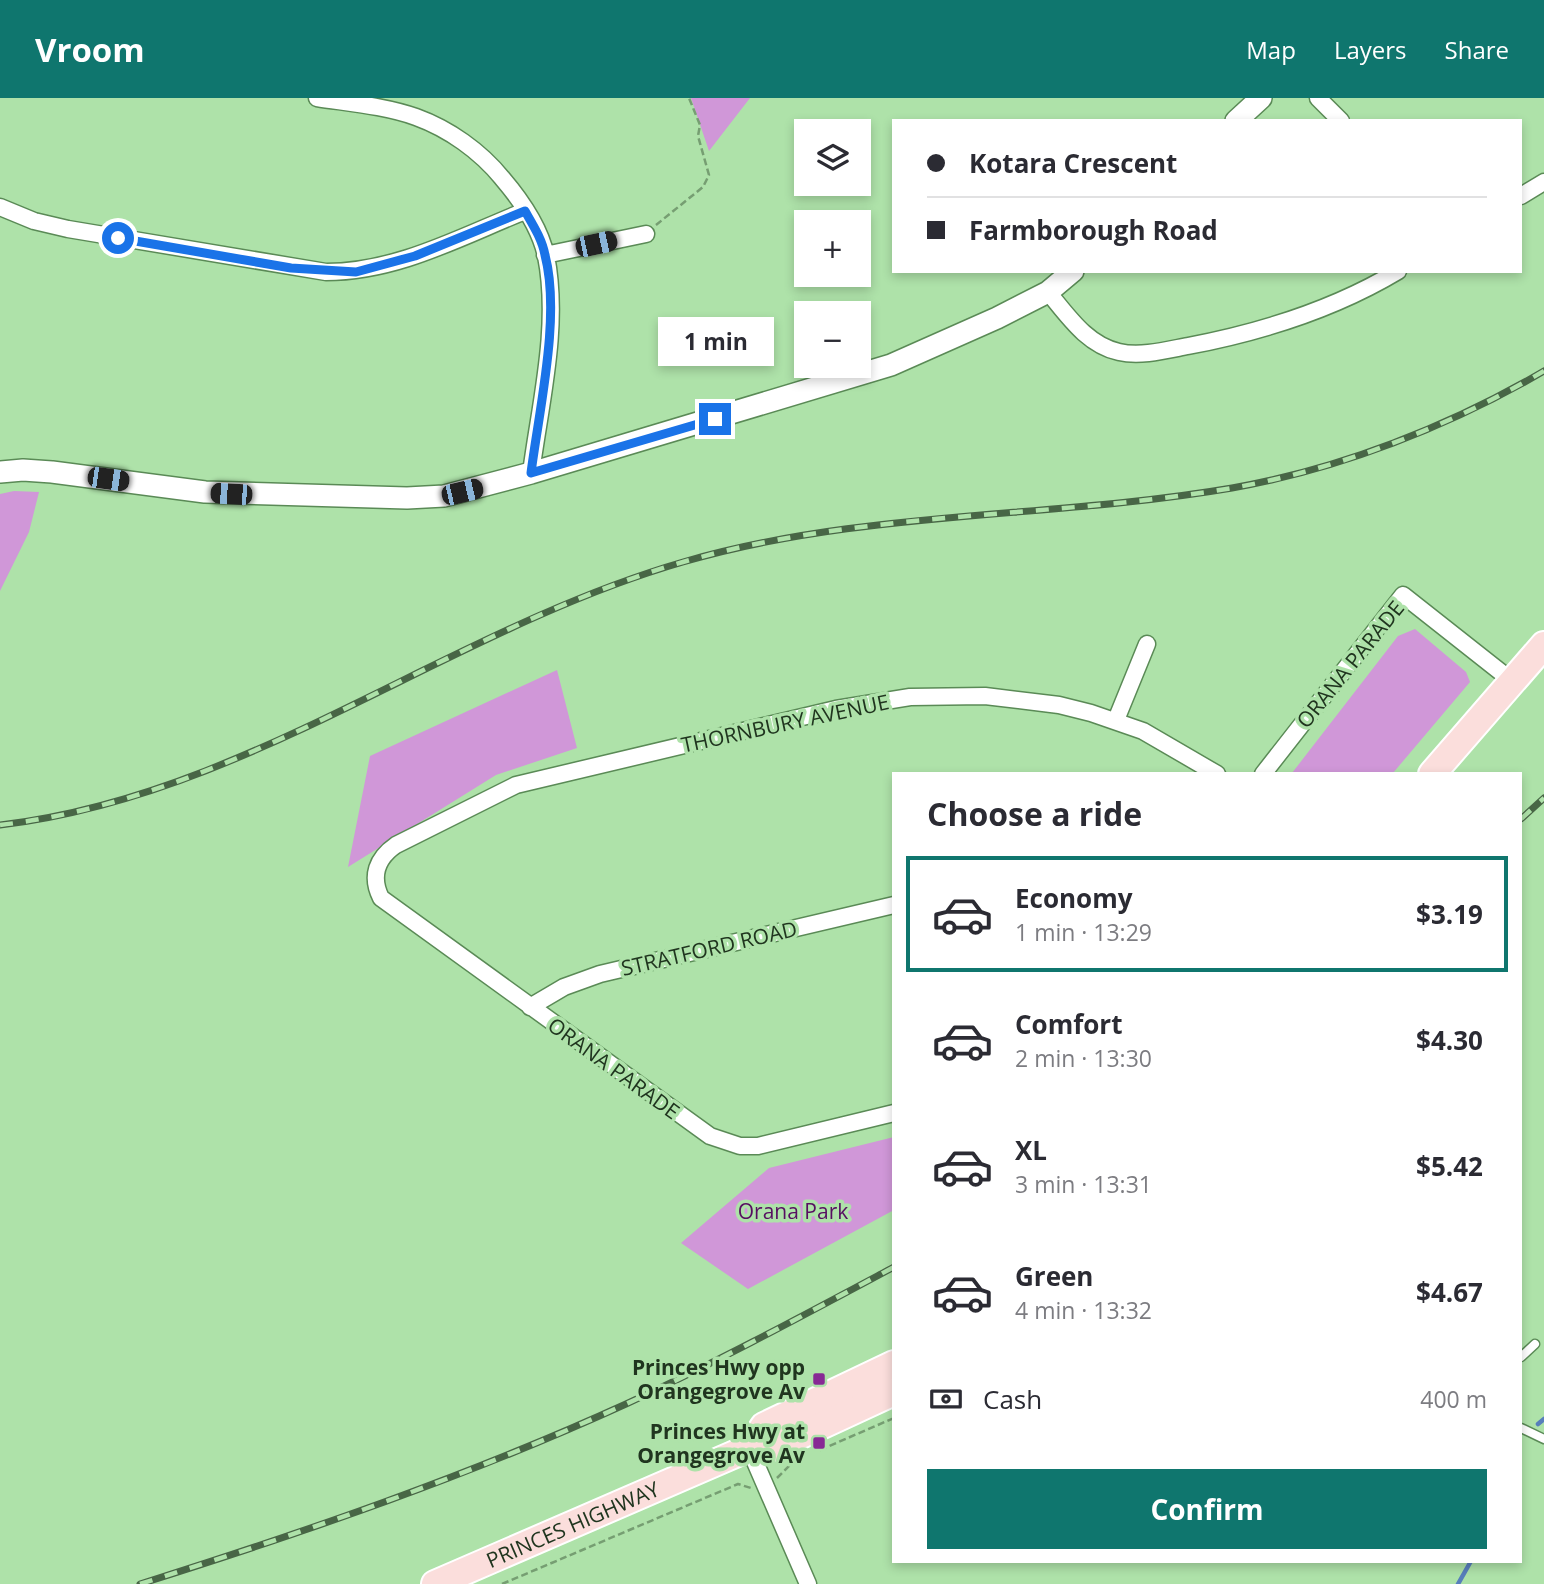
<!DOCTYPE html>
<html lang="en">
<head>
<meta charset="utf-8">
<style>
	body { margin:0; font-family:"Open Sans",sans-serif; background:#f7f7f7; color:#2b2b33; height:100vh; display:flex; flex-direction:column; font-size:26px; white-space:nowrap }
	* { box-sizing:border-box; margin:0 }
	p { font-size:23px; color:#7c7c81 }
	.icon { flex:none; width:38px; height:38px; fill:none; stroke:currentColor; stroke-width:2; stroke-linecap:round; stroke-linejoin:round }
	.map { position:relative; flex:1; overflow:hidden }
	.drawer { position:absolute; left:892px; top:674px; width:630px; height:791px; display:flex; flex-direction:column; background:#fff; border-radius:0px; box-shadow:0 4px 10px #0003 }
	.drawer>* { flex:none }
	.top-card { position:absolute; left:892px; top:21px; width:630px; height:154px; border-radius:0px; box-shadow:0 4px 10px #0003; display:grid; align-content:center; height:154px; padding:0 35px; background:#fff }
	.fabs { position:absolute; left:794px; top:21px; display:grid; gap:14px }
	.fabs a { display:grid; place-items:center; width:77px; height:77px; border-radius:0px; background:#fff; box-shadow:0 4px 10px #0003; font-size:35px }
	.end { position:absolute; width:32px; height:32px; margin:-16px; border:9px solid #1a73e8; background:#fff; box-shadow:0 0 0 4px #fff }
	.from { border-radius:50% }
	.bubble { position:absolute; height:49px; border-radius:0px; background:#fff; box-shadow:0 4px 10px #0003; font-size:23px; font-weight:700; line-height:49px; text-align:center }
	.car { position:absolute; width:21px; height:42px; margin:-21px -10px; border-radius:9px; box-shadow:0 0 5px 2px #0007; background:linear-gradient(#222 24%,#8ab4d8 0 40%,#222 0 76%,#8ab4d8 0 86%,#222 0) }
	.top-card b { display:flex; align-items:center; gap:24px; height:66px; font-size:26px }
	.top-card b+b { border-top:2px solid #e1e1e2 }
	.top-card i { width:18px; height:18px; background:#2b2b33 }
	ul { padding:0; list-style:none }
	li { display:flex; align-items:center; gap:21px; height:116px; margin:0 14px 10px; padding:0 21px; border:4px solid transparent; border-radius:0px }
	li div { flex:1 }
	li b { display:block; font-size:26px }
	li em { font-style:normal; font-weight:700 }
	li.on { border-color:#0f766e }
	li>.icon { width:63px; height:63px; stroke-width:1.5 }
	h2 { padding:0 35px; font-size:32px; line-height:84px }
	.pay { display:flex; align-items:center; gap:18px; height:77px; padding:0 35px; font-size:26px }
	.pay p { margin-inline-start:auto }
	.cta { display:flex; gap:14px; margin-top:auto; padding:14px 35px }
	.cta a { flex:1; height:80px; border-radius:0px; background:#0f766e; color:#fff; font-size:28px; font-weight:700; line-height:80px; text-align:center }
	header { display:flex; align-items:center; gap:42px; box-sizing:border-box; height:98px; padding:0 35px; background:#0f766e; color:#fff }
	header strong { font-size:33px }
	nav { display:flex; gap:38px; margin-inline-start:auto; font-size:24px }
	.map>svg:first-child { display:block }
	.green { fill:#d097d8 }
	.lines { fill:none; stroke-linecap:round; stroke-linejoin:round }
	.stream { stroke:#577fbb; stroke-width:4.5 }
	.service-casing { stroke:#5a8a56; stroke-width:11 }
	.minor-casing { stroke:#5a8a56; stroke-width:19 }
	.tertiary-casing { stroke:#5a8a56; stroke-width:24 }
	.primary-casing { stroke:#fff; stroke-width:30 }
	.path { stroke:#769e72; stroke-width:2.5; stroke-dasharray:7 3.5; stroke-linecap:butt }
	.service { stroke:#fff; stroke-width:8 }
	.minor { stroke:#fff; stroke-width:16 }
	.tertiary { stroke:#fff; stroke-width:21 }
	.primary { stroke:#fbdedc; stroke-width:26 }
	.rail-casing { stroke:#486646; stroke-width:7 }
	.rail { stroke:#aee2a9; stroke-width:4.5; stroke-dasharray:13; stroke-linecap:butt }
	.route { stroke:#1a73e8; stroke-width:9 }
	.poi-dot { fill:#872994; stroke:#aee2a9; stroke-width:2.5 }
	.labels { text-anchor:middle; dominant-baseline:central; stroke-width:7; stroke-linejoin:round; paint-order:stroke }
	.street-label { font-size:21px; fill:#20351f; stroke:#aee2a9 }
	.park-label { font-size:21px; fill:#570e61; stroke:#aee2a9 }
	.poi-label { font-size:21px; font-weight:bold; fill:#20351f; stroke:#aee2a9; text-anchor:end }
</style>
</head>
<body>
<header>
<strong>Vroom</strong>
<nav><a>Map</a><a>Layers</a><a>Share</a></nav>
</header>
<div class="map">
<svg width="1544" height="1486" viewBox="0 0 1544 1486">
	<rect width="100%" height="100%" fill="#aee2a9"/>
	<path class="green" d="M691 0H750L709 53Z
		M14 393 39 394 29 434 0 493V396Z
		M1415 531 1466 574 1470 584 1393 675H1292L1398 538Z
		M557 572 577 650 496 677 348 769 370 658Z
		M894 1039V1112L748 1191 681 1145 769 1070Z"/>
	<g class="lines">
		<path class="stream" d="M1538 1326 1544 1321
			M1458 1486 1471 1463"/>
		<g class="service-casing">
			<path id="service" d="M1521 1259 1535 1246
				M1521 1330 1544 1341"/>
		</g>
		<g class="minor-casing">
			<path id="minor" d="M317 0C349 5 385 8 416 19 449 31 480 53 502 80 520 101 540 130 546 158 560 228 540 306 531 375
				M1318 0 1341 23
				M1521 98 1544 84
				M0 109 34 123 68 131 326 174C397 174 460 139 525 113
				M545 157 646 136
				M1048 194C1068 218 1087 247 1119 254 1141 259 1167 252 1188 248 1262 234 1333 212 1398 173
				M1116 622 1147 546
				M1263 676 1403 497 1512 583
				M530 909 564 889 600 876 894 807
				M894 1015 758 1048H740L710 1038 381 800C370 778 377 760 396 747L516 687 836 611 910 599 985 598 1059 607 1091 615 1143 633 1217 676
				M749 1350 808 1486"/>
		</g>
		<g class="tertiary-casing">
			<path id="tertiary" d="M1236 23 1261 0
				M0 374 23 372 52 374 205 394 407 400 444 398 531 375 891 267 997 220 1048 194 1073 173"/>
		</g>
		<g class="primary-casing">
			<g id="primary">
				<path d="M1432 676 1544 547"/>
				<path d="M749 1350 764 1328 894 1266"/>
				<path id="s1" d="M435 1486 749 1350H773L894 1294"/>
			</g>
		</g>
		<path class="path" d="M656 127 703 89 709 77 698 38 700 27 689 0
			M820 1352 894 1320
			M777 1380 792 1365
			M502 1486 738 1386 751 1390"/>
		<use href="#service" class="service"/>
		<use href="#minor" class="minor"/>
		<use href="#tertiary" class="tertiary"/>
		<use href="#primary" class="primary"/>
		<g class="rail-casing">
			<path id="rail" d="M1521 721 1544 700
				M0 727C247 698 448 532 683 464 861 412 1050 421 1232 390 1340 371 1450 328 1544 273
				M140 1486C305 1434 468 1378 626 1306 717 1264 806 1216 894 1169"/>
		</g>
		<use href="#rail" class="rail"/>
	</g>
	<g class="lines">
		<path class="route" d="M118 140 291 170 356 174 415 158 525 113C533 127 542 141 545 157 561 218 539 312 531 375L715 321"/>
	</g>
	<g class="poi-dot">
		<rect x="812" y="1274" width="14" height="14" rx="3.5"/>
		<rect x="812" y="1338" width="14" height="14" rx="3.5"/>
	</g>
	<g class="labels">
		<g class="street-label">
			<text transform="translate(1350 566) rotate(-51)">ORANA PARADE</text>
			<text transform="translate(785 625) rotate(-12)">THORNBURY AVENUE</text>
			<text transform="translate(709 850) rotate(-13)">STRATFORD ROAD</text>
			<text transform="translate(614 970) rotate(36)">ORANA PARADE</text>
			<text stroke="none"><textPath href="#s1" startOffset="150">PRINCES HIGHWAY</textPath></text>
		</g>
		<g class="park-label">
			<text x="793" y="1113">Orana Park</text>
		</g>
		<g class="poi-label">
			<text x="805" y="1269">Princes Hwy opp<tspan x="805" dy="24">Orangegrove Av</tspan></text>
			<text x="805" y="1333">Princes Hwy at<tspan x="805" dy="24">Orangegrove Av</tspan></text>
		</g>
	</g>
</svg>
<div class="fabs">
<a><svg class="icon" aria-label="layers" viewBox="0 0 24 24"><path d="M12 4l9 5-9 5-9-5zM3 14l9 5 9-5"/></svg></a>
<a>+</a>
<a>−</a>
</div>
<i class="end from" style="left:118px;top:140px"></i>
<i class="end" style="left:715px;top:321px"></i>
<div class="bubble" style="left:658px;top:219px;width:116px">1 min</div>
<i class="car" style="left:596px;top:146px;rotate:78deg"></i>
<i class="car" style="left:108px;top:381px;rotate:98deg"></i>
<i class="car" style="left:462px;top:394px;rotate:77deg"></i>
<i class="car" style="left:231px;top:396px;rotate:273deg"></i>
<div class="top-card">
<b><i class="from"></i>Kotara Crescent</b>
<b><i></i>Farmborough Road</b>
</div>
<section class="drawer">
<h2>Choose a ride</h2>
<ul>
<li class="on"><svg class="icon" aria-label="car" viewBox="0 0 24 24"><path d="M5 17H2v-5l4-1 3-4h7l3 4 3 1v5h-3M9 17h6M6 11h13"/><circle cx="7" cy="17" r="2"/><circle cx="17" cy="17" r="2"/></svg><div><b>Economy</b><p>1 min · 13:29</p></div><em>$3.19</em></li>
<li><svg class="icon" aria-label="car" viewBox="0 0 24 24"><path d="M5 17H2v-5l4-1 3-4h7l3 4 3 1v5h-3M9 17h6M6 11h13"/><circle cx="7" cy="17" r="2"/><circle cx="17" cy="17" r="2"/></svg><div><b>Comfort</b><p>2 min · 13:30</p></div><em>$4.30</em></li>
<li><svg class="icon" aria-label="car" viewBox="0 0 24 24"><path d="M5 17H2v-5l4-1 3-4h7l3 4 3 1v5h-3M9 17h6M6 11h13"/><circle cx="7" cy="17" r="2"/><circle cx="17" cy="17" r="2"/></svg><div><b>XL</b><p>3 min · 13:31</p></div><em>$5.42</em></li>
<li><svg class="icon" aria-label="car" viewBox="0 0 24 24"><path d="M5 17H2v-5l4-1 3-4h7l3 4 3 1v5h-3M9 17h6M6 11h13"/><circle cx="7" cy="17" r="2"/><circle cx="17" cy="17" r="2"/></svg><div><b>Green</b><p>4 min · 13:32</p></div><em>$4.67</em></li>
</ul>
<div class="pay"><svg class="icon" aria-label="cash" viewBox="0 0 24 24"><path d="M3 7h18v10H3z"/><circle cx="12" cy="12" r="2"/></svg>Cash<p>400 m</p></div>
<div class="cta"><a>Confirm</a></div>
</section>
</div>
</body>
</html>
